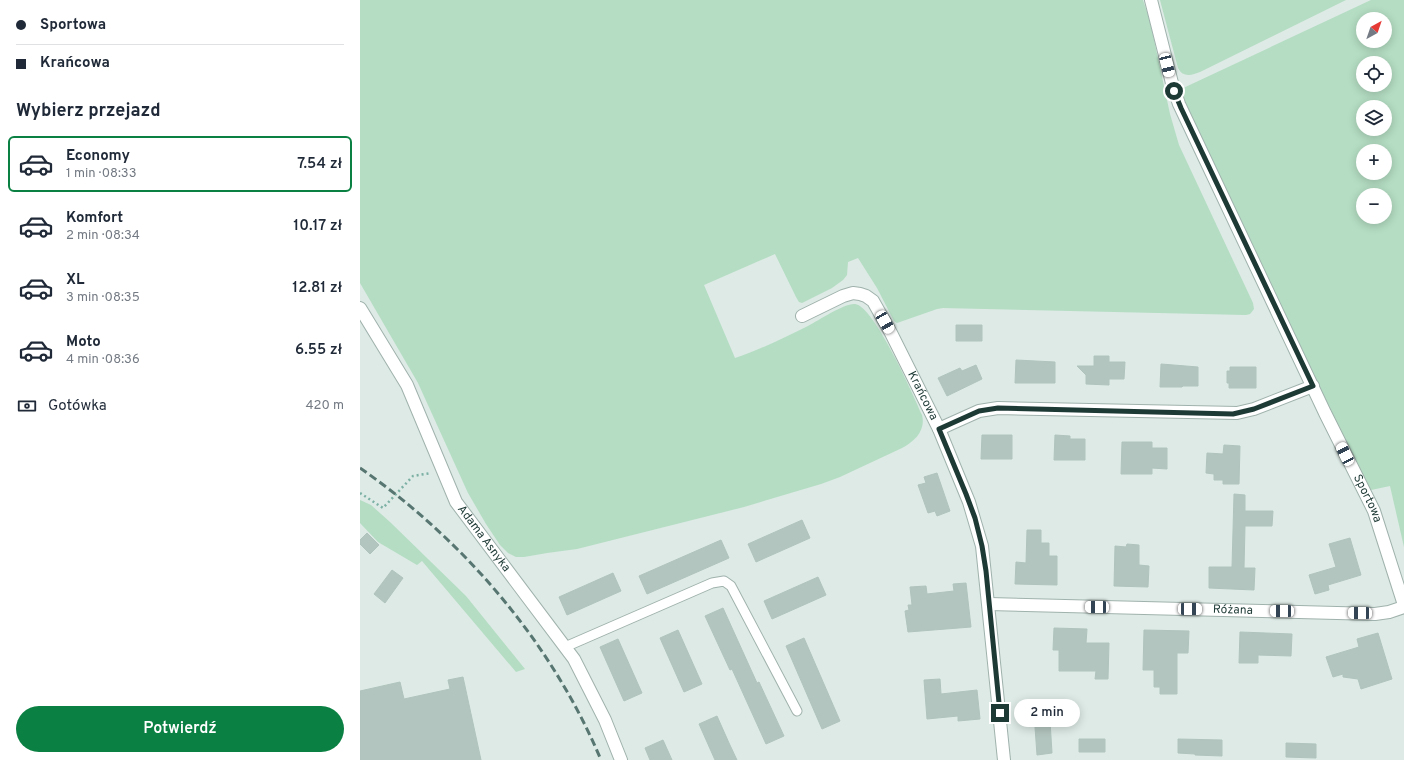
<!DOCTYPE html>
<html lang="pl">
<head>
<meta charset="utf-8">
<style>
	body { margin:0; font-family:Overpass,sans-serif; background:#f6f6f7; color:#1f2937; height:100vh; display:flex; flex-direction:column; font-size:15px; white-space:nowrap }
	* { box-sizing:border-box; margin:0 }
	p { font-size:13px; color:#747a83 }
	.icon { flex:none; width:22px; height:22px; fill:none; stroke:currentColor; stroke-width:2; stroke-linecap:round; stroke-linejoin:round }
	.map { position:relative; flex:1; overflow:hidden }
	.drawer { display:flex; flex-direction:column; background:#fff; width:360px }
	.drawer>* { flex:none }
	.hud { display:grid; align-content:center; height:88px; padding:0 16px; background:#fff }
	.needle { width:26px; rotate:40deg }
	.controls { position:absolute; left:996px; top:12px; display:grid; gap:8px }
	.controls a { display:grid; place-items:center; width:36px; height:36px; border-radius:50%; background:#fff; box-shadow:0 2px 10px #0003; font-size:20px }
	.end { position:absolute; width:18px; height:18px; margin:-9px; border:5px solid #1e3a35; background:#fff; box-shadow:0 0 0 2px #fff }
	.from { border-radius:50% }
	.bubble { position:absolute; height:28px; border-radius:14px; background:#fff; box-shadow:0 2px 10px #0003; font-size:13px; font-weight:600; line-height:28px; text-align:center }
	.car { position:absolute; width:12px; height:24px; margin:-12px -6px; border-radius:5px; box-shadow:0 0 3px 1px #0007; background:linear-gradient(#fff 24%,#345 0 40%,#fff 0 76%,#345 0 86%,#fff 0) }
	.hud b { display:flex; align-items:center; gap:14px; height:38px; font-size:15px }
	.hud b+b { border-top:1px solid #e0e1e3 }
	.hud i { width:10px; height:10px; background:#1f2937 }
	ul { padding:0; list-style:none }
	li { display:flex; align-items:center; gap:12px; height:56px; margin:0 8px 6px; padding:0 8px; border:2px solid transparent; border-radius:6px }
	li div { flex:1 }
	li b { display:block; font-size:15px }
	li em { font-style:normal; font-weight:600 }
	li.selected { border-color:#0b8043 }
	li>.icon { width:36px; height:36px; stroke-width:1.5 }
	h2 { padding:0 16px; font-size:18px; line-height:48px }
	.pay { display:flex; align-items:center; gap:10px; height:44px; padding:0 16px; font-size:15px }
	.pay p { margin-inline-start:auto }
	.cta { display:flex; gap:8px; margin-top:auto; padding:8px 16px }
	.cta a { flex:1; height:46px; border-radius:24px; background:#0b8043; color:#fff; font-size:16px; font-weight:600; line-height:46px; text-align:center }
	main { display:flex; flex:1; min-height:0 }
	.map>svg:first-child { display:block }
	.green { fill:#b4ddc3; fill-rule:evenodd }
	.building { fill:#b3c5bf; stroke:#b0c4bd }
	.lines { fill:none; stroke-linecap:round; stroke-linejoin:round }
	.service-casing { stroke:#a0b2ad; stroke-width:11 }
	.minor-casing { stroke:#a0b2ad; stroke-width:14 }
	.path { stroke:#7cb0a4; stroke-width:2.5; stroke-dasharray:2 3; stroke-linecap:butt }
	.service { stroke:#fff; stroke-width:9 }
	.minor { stroke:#fff; stroke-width:12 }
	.rail { stroke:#587671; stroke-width:3; stroke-dasharray:8 4; stroke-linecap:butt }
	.route { stroke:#1e3a35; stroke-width:5 }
	.labels { text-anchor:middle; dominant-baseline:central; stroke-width:4; stroke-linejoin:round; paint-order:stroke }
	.street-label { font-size:12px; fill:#1e3a35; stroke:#eef7f3 }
</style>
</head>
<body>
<main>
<section class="drawer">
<div class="hud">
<b><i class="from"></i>Sportowa</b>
<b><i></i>Krańcowa</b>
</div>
<h2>Wybierz przejazd</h2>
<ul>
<li class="selected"><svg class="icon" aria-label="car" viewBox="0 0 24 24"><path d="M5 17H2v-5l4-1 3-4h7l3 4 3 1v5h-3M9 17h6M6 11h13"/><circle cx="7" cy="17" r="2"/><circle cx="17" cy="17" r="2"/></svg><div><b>Economy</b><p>1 min · 08:33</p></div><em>7.54 zł</em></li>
<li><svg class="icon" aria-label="car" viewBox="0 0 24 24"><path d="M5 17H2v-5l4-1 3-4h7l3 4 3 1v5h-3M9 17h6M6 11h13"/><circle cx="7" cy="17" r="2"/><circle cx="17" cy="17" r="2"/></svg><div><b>Komfort</b><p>2 min · 08:34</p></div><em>10.17 zł</em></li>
<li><svg class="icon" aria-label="car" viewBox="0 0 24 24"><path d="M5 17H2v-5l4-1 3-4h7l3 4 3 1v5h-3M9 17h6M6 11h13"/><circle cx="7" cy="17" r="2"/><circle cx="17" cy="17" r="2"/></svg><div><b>XL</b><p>3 min · 08:35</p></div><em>12.81 zł</em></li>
<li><svg class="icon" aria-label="car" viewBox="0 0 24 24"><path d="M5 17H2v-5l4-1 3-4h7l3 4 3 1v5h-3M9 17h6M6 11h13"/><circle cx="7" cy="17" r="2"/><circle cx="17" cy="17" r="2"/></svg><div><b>Moto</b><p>4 min · 08:36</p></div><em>6.55 zł</em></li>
</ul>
<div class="pay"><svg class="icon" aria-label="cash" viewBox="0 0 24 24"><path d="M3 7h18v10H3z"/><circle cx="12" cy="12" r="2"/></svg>Gotówka<p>420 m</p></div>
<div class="cta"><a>Potwierdź</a></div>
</section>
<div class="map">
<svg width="1044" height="760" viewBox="0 0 1044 760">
	<rect width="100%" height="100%" fill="#ddeae5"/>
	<path class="green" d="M0 0H783L790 21 810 114 819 145 893 303 894 309 890 314 886 315 583 308 577 309 537 323 534 321 517 288 498 258 488 262 487 275 483 280 472 288 442 303 439 302 436 297 415 254 344 285 375 358C400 350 425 337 448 326 459 320 485 303 495 304 514 306 554 396 562 415 566 430 555 441 542 448L480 477 461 484 384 507 217 549 187 553 164 557H156L148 553 140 545 126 524 108 493 58 383 0 283Z
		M800 0H986L840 72C832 75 823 78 818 68Z
		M1011 0H1044V547L1030 486 1011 490 1000 472 819 90ZM1003 19H1025V41H1003ZM1003 63H1025V85H1003ZM1003 107H1025V129H1003ZM1003 151H1025V173H1003ZM1003 195H1025V217H1003Z
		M0 500 11 505 30 522 106 596 165 669 156 672 62 561 57 565 18 542 0 523Z"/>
	<path class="building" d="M596 325H622V341H596Z
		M734 356H749V362H765L764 379H749V385L726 384V375L717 366H734Z
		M656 360 695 362V383H655Z
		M801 364 838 367V386H823L822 387H800Z
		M616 365 622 379 587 396 578 378 600 368 602 371Z
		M870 367H896V388H869V383H867V371H870Z
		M622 435H652V459H621Z
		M695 435 710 436V439H725V460H694Z
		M762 442H792V448H807V469L792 468V474H761Z
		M864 445 880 446 879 484H863V480H854V474L846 473 847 453 863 454Z
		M577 473 590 511 577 516 575 511 568 513 558 485 566 483 564 477Z
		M874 494 885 495V511H913L912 526H885L884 568H895L894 590 849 588V567H872Z
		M442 520 450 538 396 562 388 544Z
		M667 530H681V543H689V556H697V585L655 584 656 562 666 563Z
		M7 533 19 545 10 554 0 544V540Z
		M990 538 1001 575 968 585 969 590 955 594 949 575 976 567 969 544Z
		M361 540 369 558 287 594 279 576Z
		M767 544 779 545V565L789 566 788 587 754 586 755 546 766 547Z
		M32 570 43 578 25 603 14 594Z
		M253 573 261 591 207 615 199 597Z
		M458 577 466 595 412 619 404 601Z
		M606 583 611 627 548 632 545 611 549 610 548 605H552L550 587 566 586 567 594 594 591 593 584Z
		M363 608 397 683 399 682 424 736 406 744 372 669 370 670 345 616Z
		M694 628 727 629 726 643H749L748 679H735L736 671H699V650H693Z
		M318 630 342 684 324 692 300 638Z
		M784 630 829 631 828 653H817V694H800V687H794V670H783Z
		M880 632 932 634 931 656 898 655V663H879Z
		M1018 633 1032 679 1001 689 998 679 983 677V674L973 677 966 657 999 647 997 639Z
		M444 638 480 721 462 729 426 646Z
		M258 639 282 693 264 701 240 647Z
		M103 677 121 760H0V691L40 682 44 699 90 689 88 680Z
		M580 679 581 694 617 690 620 719 598 721V716L567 719 564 680Z
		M686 707 715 708 714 722 690 721 692 753 677 755 674 713H686Z
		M357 716 369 743 377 760H355L339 724Z
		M719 739H745V752H719Z
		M818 739 862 740V756L835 755V754L818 753Z
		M303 740 312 760H290L285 748Z
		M926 743 956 744V758L926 757Z"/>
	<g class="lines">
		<g class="service-casing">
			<path id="service" d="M205 647 352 583 364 581 371 586 437 711"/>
		</g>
		<g class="minor-casing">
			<g id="minor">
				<path id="s1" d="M791 0 812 83 819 104 965 413 1014 511 1044 605"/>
				<path id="s2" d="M0 308 47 385 96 502 214 659 245 720 261 760"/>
				<path id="s3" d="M442 316 483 296 493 293 500 294 506 296 513 301 531 333 579 429 609 502 622 546 644 760"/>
				<path d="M579 429 619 411 638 408 877 413 894 409 953 386"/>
				<path id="s4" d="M629 604 1015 614 1029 612 1044 607"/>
			</g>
		</g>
		<path class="path" d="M0 493 23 508 53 476 71 473"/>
		<use href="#service" class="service"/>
		<use href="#minor" class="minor"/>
		<path class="rail" d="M0 468C104 540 192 643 241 760"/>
	</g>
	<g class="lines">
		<path class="route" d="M640 713 626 571 622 546 615 518 606 494 579 429 619 411 638 408 873 414 894 409 953 386 821 108 814 91"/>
	</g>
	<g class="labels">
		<g class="street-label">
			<text stroke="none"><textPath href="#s3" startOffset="185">Krańcowa</textPath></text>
			<text stroke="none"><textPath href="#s1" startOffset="545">Sportowa</textPath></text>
			<text stroke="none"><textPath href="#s2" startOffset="263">Adama Asnyka</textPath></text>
			<text stroke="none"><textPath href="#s4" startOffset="244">Różana</textPath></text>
		</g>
	</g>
</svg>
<div class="controls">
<a><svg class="needle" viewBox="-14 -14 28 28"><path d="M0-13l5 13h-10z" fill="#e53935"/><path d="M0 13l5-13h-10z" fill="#747a83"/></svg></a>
<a><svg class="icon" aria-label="locate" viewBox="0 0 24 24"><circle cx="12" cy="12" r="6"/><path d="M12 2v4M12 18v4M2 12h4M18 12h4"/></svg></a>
<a><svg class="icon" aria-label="layers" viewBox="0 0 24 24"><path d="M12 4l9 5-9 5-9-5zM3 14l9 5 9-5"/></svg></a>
<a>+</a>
<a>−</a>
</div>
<i class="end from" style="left:814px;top:91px"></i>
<i class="end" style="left:640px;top:713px"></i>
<div class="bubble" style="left:654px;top:699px;width:66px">2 min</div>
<i class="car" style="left:807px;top:65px;rotate:166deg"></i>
<i class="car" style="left:525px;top:322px;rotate:150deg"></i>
<i class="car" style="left:985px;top:454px;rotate:334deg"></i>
<i class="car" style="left:737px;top:607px;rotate:271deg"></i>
<i class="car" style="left:830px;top:609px;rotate:91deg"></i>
<i class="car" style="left:922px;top:611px;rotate:271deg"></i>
<i class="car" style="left:1000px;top:613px;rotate:271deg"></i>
</div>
</main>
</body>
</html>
